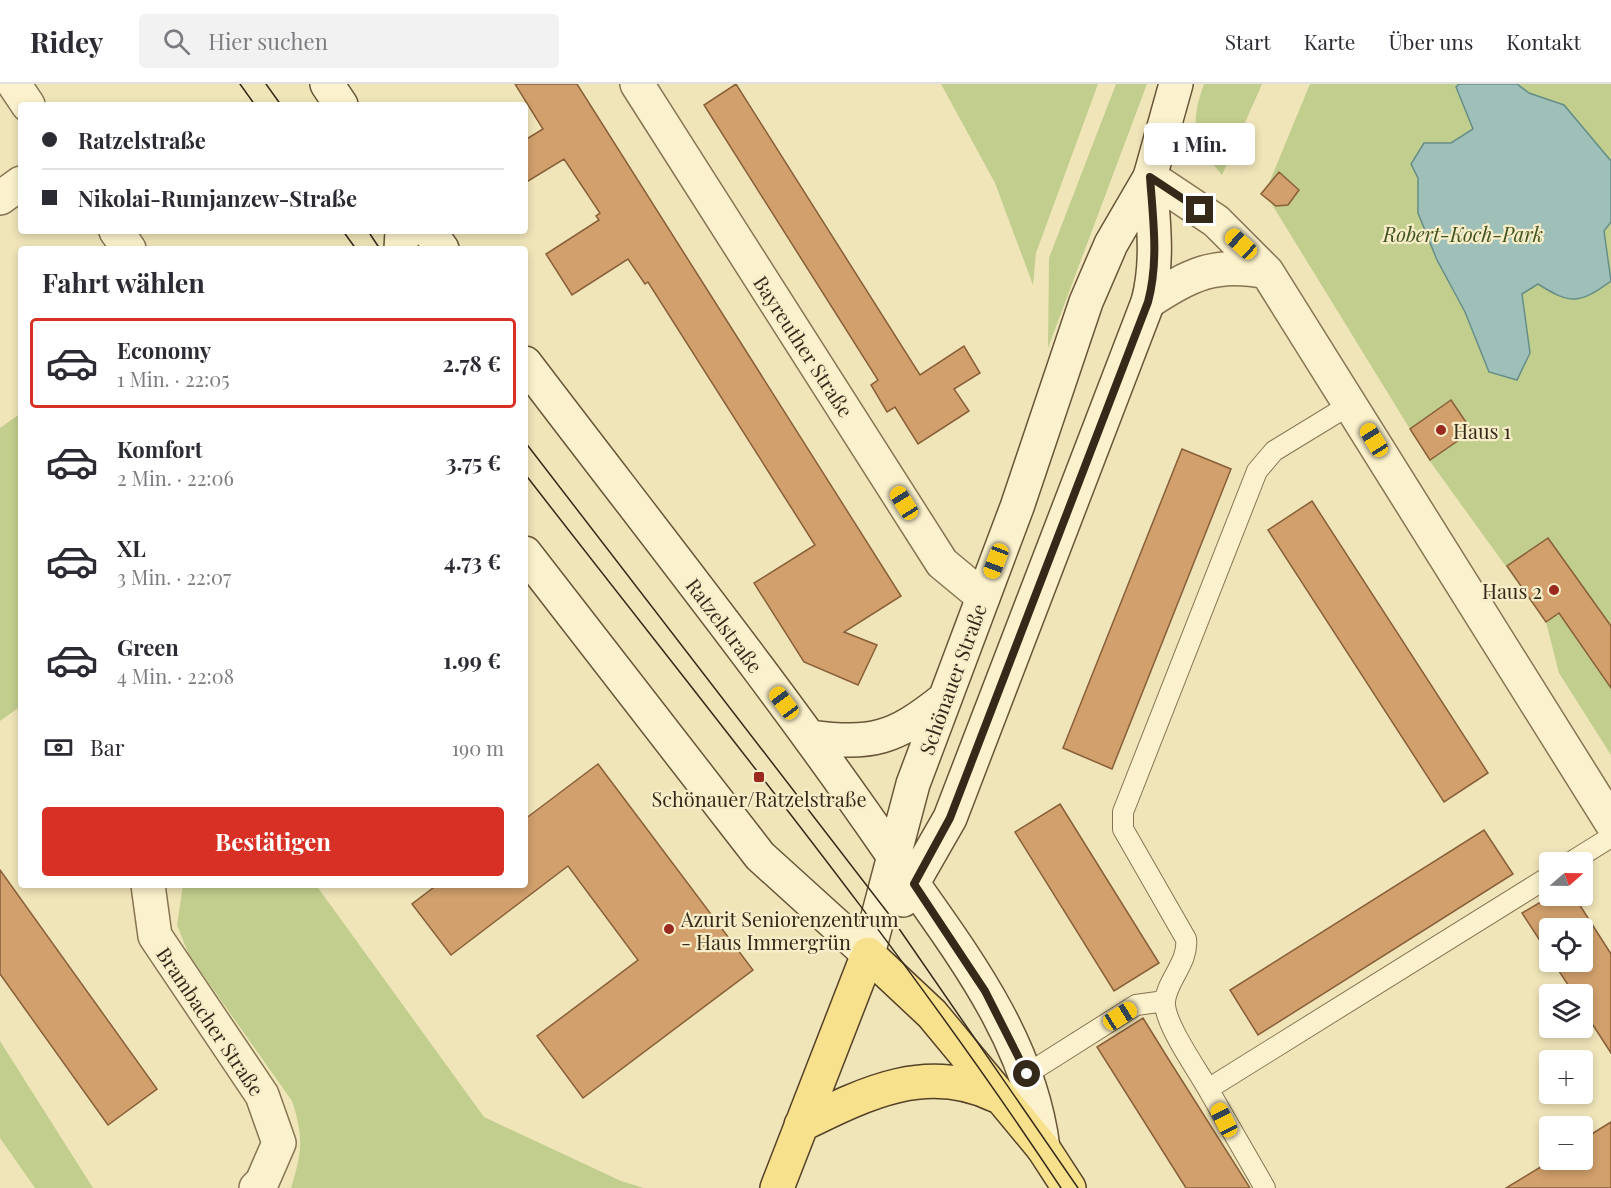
<!DOCTYPE html>
<html lang="de">
<head>
<meta charset="utf-8">
<style>
	body { margin:0; font-family:"Playfair Display",serif; background:#f2f2f3; color:#2b2b33; height:100vh; display:flex; flex-direction:column; font-size:22px; white-space:nowrap }
	* { box-sizing:border-box; margin:0 }
	p { font-size:20px; color:#7c7c81 }
	.icon { flex:none; width:33px; height:33px; fill:none; stroke:currentColor; stroke-width:2; stroke-linecap:round; stroke-linejoin:round }
	.map { position:relative; flex:1; overflow:hidden }
	.sheet { position:absolute; left:18px; top:162px; width:510px; height:642px; display:flex; flex-direction:column; background:#fff; border-radius:6px; box-shadow:0 3px 9px #0003 }
	.sheet>* { flex:none }
	.banner { position:absolute; left:18px; top:18px; width:510px; height:132px; border-radius:6px; box-shadow:0 3px 9px #0003; display:grid; align-content:center; height:132px; padding:0 24px; background:#fff }
	.needle { width:39px; rotate:70deg }
	.controls { position:absolute; left:1539px; top:768px; display:grid; gap:12px }
	.controls a { display:grid; place-items:center; width:54px; height:54px; border-radius:6px; background:#fff; box-shadow:0 3px 9px #0003; font-size:30px }
	.end { position:absolute; width:27px; height:27px; margin:-14px; border:8px solid #352a19; background:#fff; box-shadow:0 0 0 3px #fff }
	.from { border-radius:50% }
	.bubble { position:absolute; height:42px; border-radius:6px; background:#fff; box-shadow:0 3px 9px #0003; font-size:20px; font-weight:700; line-height:42px; text-align:center }
	.car { position:absolute; width:18px; height:36px; margin:-18px -9px; border-radius:8px; box-shadow:0 0 4px 2px #0007; background:linear-gradient(#f5c518 24%,#345 0 40%,#f5c518 0 76%,#345 0 86%,#f5c518 0) }
	.banner b { display:flex; align-items:center; gap:21px; height:57px; font-size:22px }
	.banner b+b { border-top:2px solid #e1e1e2 }
	.banner i { width:15px; height:15px; background:#2b2b33 }
	ul { padding:0; list-style:none }
	li { display:flex; align-items:center; gap:18px; height:90px; margin:0 12px 9px; padding:0 12px; border:3px solid transparent; border-radius:6px }
	li div { flex:1 }
	li b { display:block; font-size:22px }
	li em { font-style:normal; font-weight:700 }
	li.selected { border-color:#d93025 }
	li>.icon { width:54px; height:54px; stroke-width:1.5 }
	h2 { padding:0 24px; font-size:27px; line-height:72px }
	.pay { display:flex; align-items:center; gap:15px; height:66px; padding:0 24px; font-size:22px }
	.pay p { margin-inline-start:auto }
	.primary-button { display:flex; gap:12px; margin-top:auto; padding:12px 24px }
	.primary-button a { flex:1; height:69px; border-radius:6px; background:#d93025; color:#fff; font-size:24px; font-weight:700; line-height:69px; text-align:center }
	header { display:flex; align-items:center; gap:36px; box-sizing:border-box; height:84px; padding:0 30px; background:#fff; border-bottom:2px solid #e1e1e2 }
	header strong { font-size:28px }
	nav { display:flex; gap:33px; margin-inline-start:auto; font-size:21px }
	.search { width:420px; height:54px; background:#f2f2f3; display:flex; align-items:center; gap:15px; box-sizing:border-box; padding:0 21px; border-radius:6px; color:#7c7c81; font-size:22px }
	.map>svg:first-child { display:block }
	.green { fill:#c1ce8d }
	.water { fill:#9ec0b9; stroke:#668e88; stroke-width:1.5 }
	.building { fill:#d1a06c; stroke:#885f38; stroke-width:1.5 }
	.lines { fill:none; stroke-linecap:round; stroke-linejoin:round }
	.service-casing { stroke:#887453; stroke-width:22 }
	.minor-casing { stroke:#887453; stroke-width:36 }
	.secondary-casing { stroke:#695537; stroke-width:36 }
	.primary-casing { stroke:#544128; stroke-width:36 }
	.service { stroke:#fbf2cd; stroke-width:20 }
	.minor { stroke:#fbf2cd; stroke-width:33 }
	.secondary { stroke:#fbf2cd; stroke-width:33 }
	.primary { stroke:#f8e18d; stroke-width:33 }
	.tram { stroke:#352a19; stroke-width:1.5 }
	.route { stroke:#352a19; stroke-width:8 }
	.poi-dot { fill:#9a2a1f; stroke:#f7eec9; stroke-width:2 }
	.labels { text-anchor:middle; dominant-baseline:central; stroke-width:4.5; stroke-linejoin:round; paint-order:stroke }
	.park-label { font-size:20px; font-style:italic; fill:#41531f; stroke:#f7eec9 }
	.street-label { font-size:20px; fill:#352a19; stroke:#f7eec9 }
	.poi-label { font-size:20px; fill:#352a19; stroke:#f7eec9; text-anchor:start }
</style>
</head>
<body>
<header>
<strong>Ridey</strong>
<div class="search"><svg class="icon" aria-label="search" viewBox="0 0 24 24"><circle cx="10" cy="10" r="6"/><path d="M15 15l6 6"/></svg>Hier suchen</div>
<nav><a>Start</a><a>Karte</a><a>Über uns</a><a>Kontakt</a></nav>
</header>
<div class="map">
<svg width="1611" height="1104" viewBox="0 0 1611 1104">
	<rect width="100%" height="100%" fill="#f0e5b9"/>
	<path class="green" d="M941 0H1098L1036 169 1033 201 995 99Z
		M1116 0H1147L1048 264 1049 174Z
		M1204 0H1262L1222 91C1194 57 1189 42 1204 0Z
		M1310 0H1611V671L1559 589 1546 538 1429 376 1268 114 1267 104Z
		M21 329V622L0 637V344Z
		M183 801H316L484 1033 621 1097 644 1104H291C302 1069 304 1053 292 1017L189 871 177 841Z
		M0 957 93 1104H35L0 1054Z"/>
	<path class="water" d="M1459 0H1517L1529 9 1564 21 1611 77V138L1604 147 1611 197C1579 220 1571 221 1538 200L1522 210 1530 269 1517 296 1489 288 1465 228 1437 176 1418 129V94L1411 80 1424 59H1451L1473 45 1456 3Z"/>
	<path class="building" d="M515 0H577L901 512 844 548 877 561 858 601 804 578 754 499 815 461 648 198 645 200 628 175 572 211 546 170 599 136 596 132 600 129 564 75 525 99V56L543 45Z
		M736 0 920 291 964 262 980 289 954 305 969 327 918 360 895 323 887 328 871 301 878 296 704 21Z
		M1279 88 1299 106 1288 121 1276 122 1261 110Z
		M1451 316 1472 347 1430 376 1410 345Z
		M1182 365 1231 385 1112 685 1063 664Z
		M1312 417 1488 689 1444 718 1268 446Z
		M1548 454 1611 542V604L1559 529 1546 538 1507 482Z
		M598 680 753 886 583 1014 537 952 638 876 568 782 451 871 412 820 437 801H525V735Z
		M1060 720 1159 879 1114 907 1015 748Z
		M1484 746 1513 790 1258 951 1230 906Z
		M0 786 157 1005 108 1041 0 890Z
		M1551 812H1574L1611 870V969L1582 924V910H1574L1553 878H1582V844H1550V872L1522 829Z
		M1143 934 1169 976 1250 1104H1186L1097 963Z
		M1611 1038V1104H1506L1552 1076H1582V1056Z"/>
	<g class="lines">
		<g class="service-casing">
			<path id="service" d="M1351 320 1274 367 1257 387 1123 728V745L1186 855C1189 878 1167 896 1165 917 1163 938 1197 985 1208 1005L1550 792
				M1571 778 1611 753
				M1027 990 1136 921 1165 917
				M1208 1005 1265 1104"/>
		</g>
		<g class="minor-casing">
			<path id="minor" d="M14 0 28 21
				M637 0 942 479 983 513
				M1150 93 1216 137 1267 188 1611 738
				M0 114 21 99
				M116 147 129 165
				M1148 218C1190 191 1215 177 1267 188
				M148 801 155 852 262 1011 279 1059 262 1098 256 1104"/>
		</g>
		<g class="secondary-casing">
			<path id="secondary" d="M327 0 341 21
				M429 147 442 165
				M401 165 402 147
				M525 279C648 441 775 600 890 767 954 860 1029 950 1043 1064
				M525 469 760 772 868 870
				M810 653C872 661 894 655 943 616
				M903 816 950 734 1148 218C1159 177 1153 135 1150 93
				M868 870 913 700 1017 423 1086 218 1111 160 1150 93 1176 0"/>
		</g>
		<g class="primary-casing">
			<path id="primary" d="M801 1041C866 1009 927 978 997 1012
				M777 1104 868 870 932 930 1043 1064 1069 1104"/>
		</g>
		<use href="#service" class="service"/>
		<use href="#minor" class="minor"/>
		<use href="#secondary" class="secondary"/>
		<use href="#primary" class="primary"/>
		<path class="tram" d="M240 0 255 21
			M266 0 281 21
			M343 147 356 165
			M368 147 380 165
			M525 358 891 833 1078 1104
			M525 390C707 625 897 856 1061 1104"/>
	</g>
	<g class="lines">
		<path class="route" d="M1027 990 985 907 914 800 950 734 1148 218C1159 177 1153 135 1150 93L1200 126"/>
	</g>
	<g class="poi-dot">
		<circle cx="1441" cy="346" r="6"/>
		<circle cx="1554" cy="506" r="6"/>
		<rect x="753" y="687" width="12" height="12" rx="3"/>
		<circle cx="669" cy="845" r="6"/>
	</g>
	<g class="labels">
		<g class="park-label">
			<text x="1463" y="149">Robert-Koch-Park</text>
		</g>
		<g class="street-label">
			<text transform="translate(804 262) rotate(57)">Bayreuther Straße</text>
			<text transform="translate(725 541) rotate(53)">Ratzelstraße</text>
			<text transform="translate(952 595) rotate(-70)">Schönauer Straße</text>
			<text transform="translate(211 937) rotate(56)">Brambacher Straße</text>
		</g>
		<g class="poi-label">
			<text x="1453" y="346">Haus 1</text>
			<text x="1542" y="506" text-anchor="end">Haus 2</text>
			<text x="759" y="714" text-anchor="middle">Schönauer/Ratzelstraße</text>
			<text x="681" y="834">Azurit Seniorenzentrum<tspan x="681" dy="23">- Haus Immergrün</tspan></text>
		</g>
	</g>
</svg>
<div class="controls">
<a><svg class="needle" viewBox="-14 -14 28 28"><path d="M0-13l5 13h-10z" fill="#e53935"/><path d="M0 13l5-13h-10z" fill="#7c7c81"/></svg></a>
<a><svg class="icon" aria-label="locate" viewBox="0 0 24 24"><circle cx="12" cy="12" r="6"/><path d="M12 2v4M12 18v4M2 12h4M18 12h4"/></svg></a>
<a><svg class="icon" aria-label="layers" viewBox="0 0 24 24"><path d="M12 4l9 5-9 5-9-5zM3 14l9 5 9-5"/></svg></a>
<a>+</a>
<a>−</a>
</div>
<i class="end from" style="left:1027px;top:990px"></i>
<i class="end" style="left:1200px;top:126px"></i>
<div class="bubble" style="left:1144px;top:39px;width:111px">1 Min.</div>
<i class="car" style="left:1241px;top:160px;rotate:312deg"></i>
<i class="car" style="left:1374px;top:356px;rotate:328deg"></i>
<i class="car" style="left:904px;top:419px;rotate:328deg"></i>
<i class="car" style="left:996px;top:477px;rotate:201deg"></i>
<i class="car" style="left:784px;top:619px;rotate:323deg"></i>
<i class="car" style="left:1120px;top:932px;rotate:58deg"></i>
<i class="car" style="left:1224px;top:1036px;rotate:333deg"></i>
<div class="banner">
<b><i class="from"></i>Ratzelstraße</b>
<b><i></i>Nikolai-Rumjanzew-Straße</b>
</div>
<section class="sheet">
<h2>Fahrt wählen</h2>
<ul>
<li class="selected"><svg class="icon" aria-label="car" viewBox="0 0 24 24"><path d="M5 17H2v-5l4-1 3-4h7l3 4 3 1v5h-3M9 17h6M6 11h13"/><circle cx="7" cy="17" r="2"/><circle cx="17" cy="17" r="2"/></svg><div><b>Economy</b><p>1 Min. · 22:05</p></div><em>2.78 €</em></li>
<li><svg class="icon" aria-label="car" viewBox="0 0 24 24"><path d="M5 17H2v-5l4-1 3-4h7l3 4 3 1v5h-3M9 17h6M6 11h13"/><circle cx="7" cy="17" r="2"/><circle cx="17" cy="17" r="2"/></svg><div><b>Komfort</b><p>2 Min. · 22:06</p></div><em>3.75 €</em></li>
<li><svg class="icon" aria-label="car" viewBox="0 0 24 24"><path d="M5 17H2v-5l4-1 3-4h7l3 4 3 1v5h-3M9 17h6M6 11h13"/><circle cx="7" cy="17" r="2"/><circle cx="17" cy="17" r="2"/></svg><div><b>XL</b><p>3 Min. · 22:07</p></div><em>4.73 €</em></li>
<li><svg class="icon" aria-label="car" viewBox="0 0 24 24"><path d="M5 17H2v-5l4-1 3-4h7l3 4 3 1v5h-3M9 17h6M6 11h13"/><circle cx="7" cy="17" r="2"/><circle cx="17" cy="17" r="2"/></svg><div><b>Green</b><p>4 Min. · 22:08</p></div><em>1.99 €</em></li>
</ul>
<div class="pay"><svg class="icon" aria-label="cash" viewBox="0 0 24 24"><path d="M3 7h18v10H3z"/><circle cx="12" cy="12" r="2"/></svg>Bar<p>190 m</p></div>
<div class="primary-button"><a>Bestätigen</a></div>
</section>
</div>
</body>
</html>
